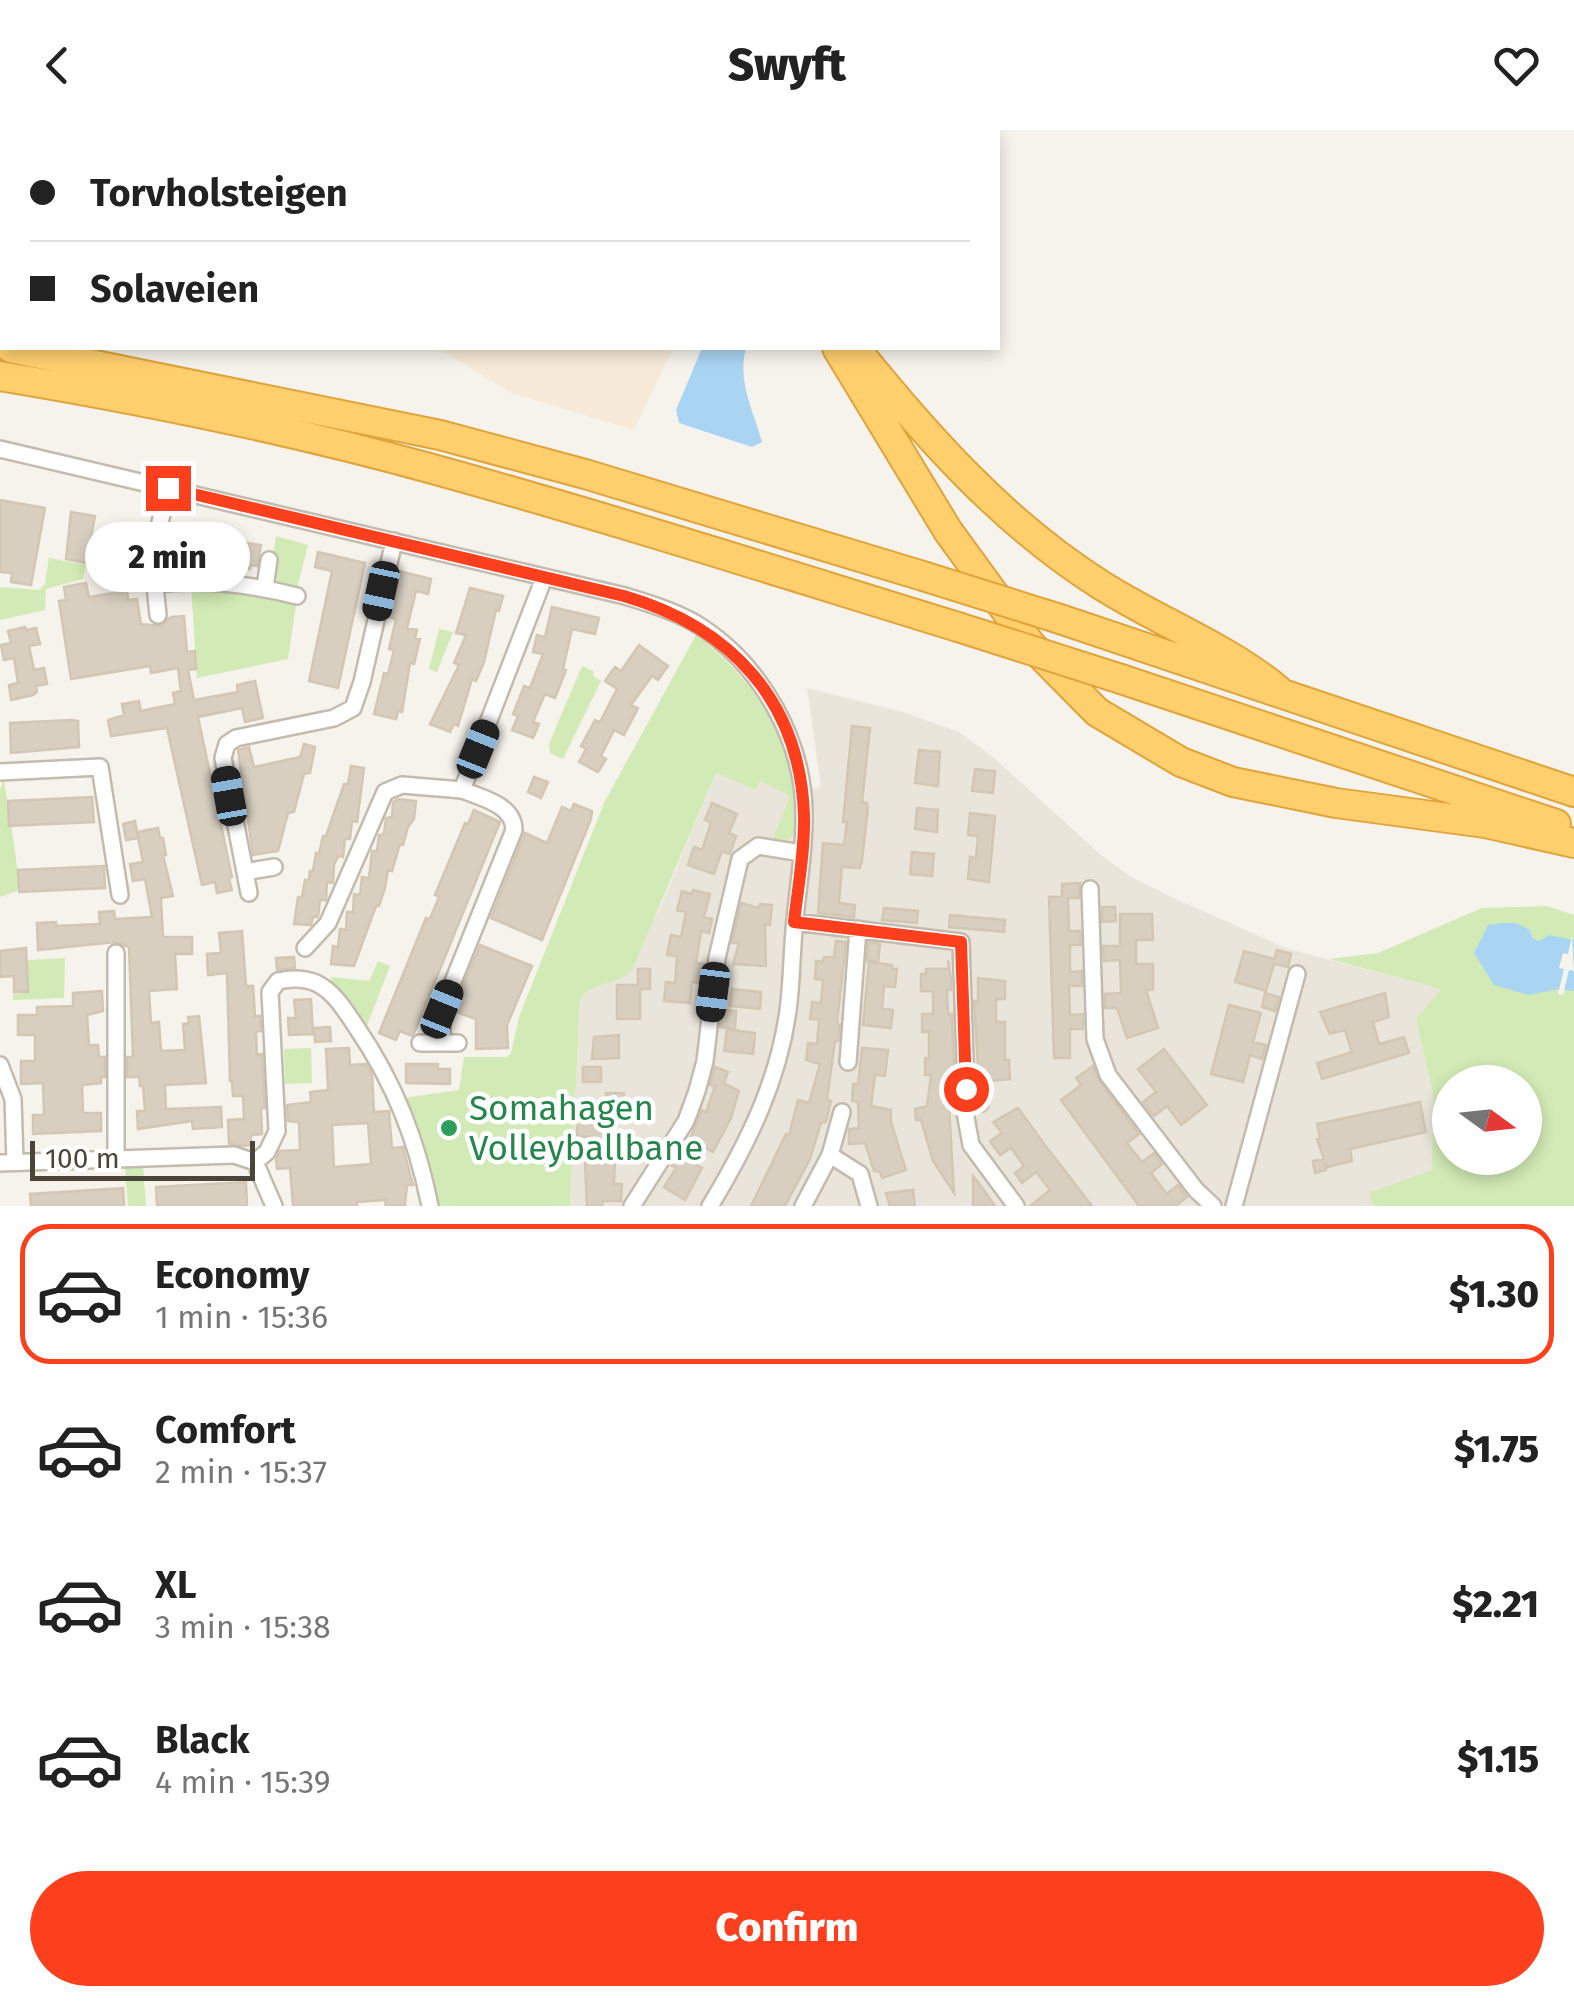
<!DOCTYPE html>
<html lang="en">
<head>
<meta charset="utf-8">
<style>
	body { margin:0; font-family:"Fira Sans",sans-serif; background:#f6f6f6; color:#222; height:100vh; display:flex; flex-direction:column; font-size:38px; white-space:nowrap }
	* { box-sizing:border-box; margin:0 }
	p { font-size:32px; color:#767676 }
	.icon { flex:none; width:55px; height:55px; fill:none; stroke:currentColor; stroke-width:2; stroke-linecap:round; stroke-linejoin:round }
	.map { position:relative; height:1076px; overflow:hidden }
	.drawer { display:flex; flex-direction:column; background:#fff; flex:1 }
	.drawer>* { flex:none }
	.hud { position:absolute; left:0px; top:0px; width:1000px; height:220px; box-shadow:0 5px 15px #0003; display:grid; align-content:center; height:220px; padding:0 30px; background:#fff }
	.needle { width:65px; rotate:105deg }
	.tools { position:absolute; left:1432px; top:935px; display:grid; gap:20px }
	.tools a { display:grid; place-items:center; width:110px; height:110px; border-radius:50%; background:#fff; box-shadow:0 5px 15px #0003; font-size:50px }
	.scale { position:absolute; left:30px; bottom:25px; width:225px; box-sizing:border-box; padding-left:10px; border:5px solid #4b4439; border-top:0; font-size:28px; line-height:35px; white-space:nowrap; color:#4b4439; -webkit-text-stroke:8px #fff; paint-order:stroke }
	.end { position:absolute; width:45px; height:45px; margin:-22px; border:12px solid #fc3f1d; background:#fff; box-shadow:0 0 0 5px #fff }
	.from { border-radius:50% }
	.bubble { position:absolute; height:70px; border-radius:35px; background:#fff; box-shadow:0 5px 15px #0003; font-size:32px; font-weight:800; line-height:70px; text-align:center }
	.car { position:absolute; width:30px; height:60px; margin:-30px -15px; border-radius:12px; box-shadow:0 0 8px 2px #0007; background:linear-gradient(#222 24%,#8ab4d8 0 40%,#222 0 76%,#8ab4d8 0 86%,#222 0) }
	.hud b { display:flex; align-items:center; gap:35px; height:95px; font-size:38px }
	.hud b+b { border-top:2px solid #e0e0e0 }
	.hud i { width:25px; height:25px; background:#222 }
	ul { padding:18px 0 0; list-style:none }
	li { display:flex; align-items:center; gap:30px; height:140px; margin:0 20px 15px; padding:0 10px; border:5px solid transparent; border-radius:30px }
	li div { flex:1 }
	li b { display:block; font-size:38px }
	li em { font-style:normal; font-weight:800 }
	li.selected { border-color:#fc3f1d }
	li>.icon { width:90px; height:90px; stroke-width:1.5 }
	.button { display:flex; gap:20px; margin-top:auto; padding:20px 30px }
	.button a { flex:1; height:115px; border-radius:60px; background:#fc3f1d; color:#fff; font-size:40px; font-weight:800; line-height:115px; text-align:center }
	header { display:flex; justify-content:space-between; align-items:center; height:130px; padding:0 30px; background:#fff; font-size:45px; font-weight:800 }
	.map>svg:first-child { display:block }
	.residential { fill:#eae5da }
	.commercial { fill:#f7ead8 }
	.green { fill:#d2eab5; fill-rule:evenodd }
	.water { fill:#a9d4f2 }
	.pier { fill:#f6f3ec }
	.building { fill:#d8cfc1; stroke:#d3c7b4; stroke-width:2.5; fill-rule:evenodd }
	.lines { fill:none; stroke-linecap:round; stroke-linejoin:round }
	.street-casing { stroke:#c2bbae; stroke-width:20 }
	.highway-casing { stroke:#e0a43c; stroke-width:32 }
	.street { stroke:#fff; stroke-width:15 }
	.highway { stroke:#ffcf6e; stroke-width:28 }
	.highway-bridge-casing { stroke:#e0a43c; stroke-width:32; stroke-linecap:butt }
	.highway-bridge { stroke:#ffcf6e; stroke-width:28 }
	.route { stroke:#fc3f1d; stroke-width:12 }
	.leisure-dot { fill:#2e9e5b; stroke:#fff; stroke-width:4 }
	.labels { text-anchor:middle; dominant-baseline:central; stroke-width:9; stroke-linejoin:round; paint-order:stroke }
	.leisure-label { font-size:35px; fill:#27864d; stroke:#fff; text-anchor:start }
</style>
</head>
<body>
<header><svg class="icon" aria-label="back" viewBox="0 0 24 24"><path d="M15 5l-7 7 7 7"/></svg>Swyft<svg class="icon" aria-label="heart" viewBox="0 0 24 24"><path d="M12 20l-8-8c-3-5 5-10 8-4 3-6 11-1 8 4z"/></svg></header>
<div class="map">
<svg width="1574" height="1076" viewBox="0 0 1574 1076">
	<rect width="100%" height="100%" fill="#f6f3ec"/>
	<path class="residential" d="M807 558 903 582 959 602 993 627 1101 725 1131 747 1176 769 1288 819 1442 859 1416 889 1433 964 1432 1041 1370 1063 1374 1076H570L580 870 585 861 624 847 661 776 716 643 756 660 760 651 790 666 821 657Z"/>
	<path class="commercial" d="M94 0H619L621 2H98Z
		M439 218H673L634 300 511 263Z"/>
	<path class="green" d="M276 406 308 415 296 462C263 455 273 433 276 406Z
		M49 428 86 435 83 449 46 459 45 480 0 490V457L39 460 45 454Z
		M191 456 297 469 288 529 197 548Z
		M439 499 453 502 437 542 429 539Z
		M696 505C762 556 800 618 794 703L787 711 776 712 774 707 790 666 760 651 756 660 716 643 633 838 624 847 586 861 580 870 570 1076H436L413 990 403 968 459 960 464 927H507L511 923 519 887 604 673Z
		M582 536 593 541 594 547 601 551 563 629 550 623 549 614Z
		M4 649C6 671 22 747 17 761L0 767V660Z
		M1547 776 1574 785V1076H1374L1369 1063 1432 1040 1433 964 1416 889 1441 859 1329 829 1378 823 1482 778ZM1450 952H1525V1028H1450Z
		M65 828 64 868 13 870V864L28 863 27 830Z
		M378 831 390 836 365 901 332 860 331 847 369 851Z
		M311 918 312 953 285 954 284 919Z
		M143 1035 146 1076H128L125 1036Z"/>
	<path class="water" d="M702 218H746C737 252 753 279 762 312L752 317 679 293 676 280Z
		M1501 793H1516L1530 800 1532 808 1539 811 1549 805 1574 810V861L1558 859 1529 865 1494 855 1474 823 1488 795Z"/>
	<path class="pier" d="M1572 805 1574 841 1569 840 1563 865 1558 864 1564 839 1559 838 1563 823 1568 824Z"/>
	<path class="building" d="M0 370 45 378 31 455 11 452 12 443 0 442Z
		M71 382 95 386 86 433 66 429Z
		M205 407 261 415 257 436 250 435V439L190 431V436L168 433 172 412Z
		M318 422 365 433 338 558 309 551 332 441 315 437Z
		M399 441 431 449 428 464 416 461 407 498 417 500 415 508 420 509 414 534 410 533 402 582 398 581 396 589 374 584 384 543 388 544 394 520 389 519 396 489 389 487Z
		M86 453 89 467 127 461 128 470 137 469 141 494 160 496 171 487 184 486 187 522 195 521 196 539 188 540 194 570 238 562 237 555 255 551 263 588 245 592 242 578 198 587 232 747 229 749 232 760 217 763 215 752 202 755 167 598 111 606 108 590 124 585 122 574 139 571 141 581 175 574 173 563 181 561 178 538 151 543 150 536 71 549 59 471 66 470 64 457Z
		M470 458 503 466 499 481 496 480 484 532 476 551 472 549 458 596 454 594 450 602 430 594 459 535 454 533 466 505 456 503Z
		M552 477 599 488 595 504 572 499 563 539 566 540 555 568 545 564 533 592 539 594 533 608 512 600 518 586 513 584 524 556 530 558 543 524 533 522 537 505 545 507Z
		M25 497 26 500 36 498 40 514 29 516 34 540 44 538 47 554 36 556 37 562 33 565 11 570 9 555 18 553 14 528 4 530 1 515 11 513 8 501Z
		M639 515 668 536 658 550 652 546 631 575 638 578 624 605 614 600 601 626 606 629 598 642 579 632 586 619 581 616 595 590 600 592 617 559 605 551 615 537 621 541Z
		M71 590 78 591 79 617 11 623 10 593Z
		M852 596 870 598 862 672 867 673 868 677 862 731 860 738 842 737 839 773 855 775 854 787 818 783 823 713 844 715 847 692H843Z
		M304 614 315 617 310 643 304 644 294 682 288 683 278 721 253 725 238 620 249 617 254 637 300 627Z
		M919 620 940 622 938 656 915 653Z
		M351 636 364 638 357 692 352 691 350 709H345L343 727 338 726 334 735 333 753 327 752 326 770H320L318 787H313L311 795 294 794 298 767H302L305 750H309L310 741H313L316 723 319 724 323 706H326L344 654H348Z
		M975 639 995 641 993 663 972 661Z
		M534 647 548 652 541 668 528 662Z
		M92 667 94 692 9 696 8 671Z
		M398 669 416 671 414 689 408 697 403 715 400 714 392 741 388 740 385 758 379 776H376L354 836 331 834 333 816 338 817 340 799 346 800 347 782H353L354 764 360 765 362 747 369 748 372 721H377L379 705 384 704 386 688 392 687 393 672Z
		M712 673 737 684 729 703 736 706 730 724 722 721 714 744 688 735 694 717 702 720 711 693 705 690Z
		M574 674 592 681 591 689 542 810 491 788 525 703 547 713 562 677 571 681Z
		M917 678 938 680 937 702 915 699Z
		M474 680 500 692 414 903 412 906 400 901 396 910 379 903 426 788 430 789 439 767 435 765 465 693 468 694Z
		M970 683 995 686 989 752 968 749 970 727 976 728 978 706 968 705Z
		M135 691 138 708 126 710 123 694Z
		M158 698 160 708H163L166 725H163L173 766 161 768 163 807H192V824H175L177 859 149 861 151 893 159 892 161 921 185 920 183 894 189 893 188 887 199 886 206 953 165 955 166 979 221 977 222 997 193 999 192 991 138 999 137 981H145L143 956H140L139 947H127V927H133L129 817 115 812 38 820 37 793 56 792V796L100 794 99 782 114 781 115 789 152 787 145 749 133 751 130 734 143 732 137 702Z
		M912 722 934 724 932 746 910 744Z
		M104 736 105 758 19 762 18 740Z
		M1080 753 1079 768H1068L1069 801H1080L1081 815H1070V842L1082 841V856H1069L1070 885 1083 884V899H1070V928H1054L1049 767H1062V754Z
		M693 760 710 764 704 787 712 789 709 803 701 801 696 833 704 834 702 853 692 852 690 873 664 871 666 852 675 853 677 826 667 825 671 805 681 807 686 782 677 780 682 761 692 764Z
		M741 773 759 778 760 774 772 775 770 795 765 794 766 836 733 834 739 813H732Z
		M1102 777H1115L1116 791 1102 792Z
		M884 778 918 781 917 793 882 790Z
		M1120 784H1152L1153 810H1136V834H1153V860H1146L1158 898 1127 908 1117 878H1105V864L1121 863 1120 830 1104 831 1103 816H1120Z
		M950 785 1005 790 1004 802 949 797Z
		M242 801 246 856H253L255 886H260L261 901 256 902 257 925 262 924 265 978H261L262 1004 251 1005V1015L242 1016 229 1014 228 990 244 989 243 966H233L232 951H230L227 843 208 845 207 824 221 823 219 803Z
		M836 811 846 812 837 893 840 894 838 911H835L827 970 831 971 826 992 821 993 810 1029 785 1076H751L786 1004 789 1005 798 970 809 973 810 969 820 934 806 930 808 913 817 914 819 890 810 889 812 872 821 873 823 850 815 849 816 831 823 832 824 827H834Z
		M868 812 880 814 878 832 867 831Z
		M480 815 532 836 507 895 508 918 476 919V889L453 881Z
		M26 818 28 862H14V846L0 847V821Z
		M1277 820 1291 824 1288 837 1274 834 1266 861 1235 852 1244 821 1274 829Z
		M294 827 295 838 277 840 276 828Z
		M948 830 951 848V860H947L948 884H952L954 939 952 945H947L944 976 949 975 954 1063 933 1031 921 990H916L915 979 927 976 931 945H925V928H929V902H922V884H933V861H921V844H926V839H949Z
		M869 832 892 835V839H897L895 857 884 856 882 879 893 880 891 898 863 895Z
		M638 839H650V859H640V889H617V855H638Z
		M978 848 1005 851V869H996V892H1005V930H1009L1010 949 979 952 974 871H978Z
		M732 859 761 862 760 879 730 876Z
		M102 861 103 881 87 885 89 915H98L99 927H105V947H101V953L82 955 83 983H101V1001L33 1004V985H44L43 953 21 954V931H35V905H18V885H37V877L73 876V863Z
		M1265 863 1279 867 1275 881 1262 877Z
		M1385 863 1389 887 1373 892 1379 914 1404 907 1409 923 1322 949 1317 933 1352 922 1345 900 1330 904 1320 882Z
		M311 869 313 904 289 905 288 888H296L294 870Z
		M1229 875 1261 883 1253 912 1266 915 1262 929 1250 925 1243 952 1211 944Z
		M722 880 736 881 735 899 720 897Z
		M330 897 331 911 315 912 314 898Z
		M727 899 755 903 753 924 724 921Z
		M619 905V928L592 929 594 907Z
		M349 918 350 935 366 934 372 944 374 982 389 981 392 1018 403 1017 413 1055H407L405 1075 386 1076 385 1070 357 1072V1076H293L290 1038 277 1039 276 1029 280 1021 300 1020 299 992 288 991 287 975 311 972 310 962 328 960 326 919ZM368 993 371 1034 334 1037 332 995Z
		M862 918 888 920 885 946 875 945 871 976 891 980V992L906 1040 882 1048 880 1042 874 1041 865 1013 849 1014V999L859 998 858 972 852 971 853 954H858Z
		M1164 919 1207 975 1181 995 1167 976 1154 986 1143 972 1156 962 1138 939Z
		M406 934H438V939H450V954L406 953Z
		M1093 936 1099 951 1139 1004 1127 1013 1142 1032 1154 1023 1162 1034 1151 1043 1167 1064 1178 1055 1187 1067 1176 1076H1139L1061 970 1081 955 1076 948Z
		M583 937H601V952H583Z
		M715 937 728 942 724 953 739 961 731 988 713 1022 690 1009 702 980 706 982 715 956 710 955Z
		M606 963H624L623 983 606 982Z
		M973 974a8 8 0 1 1 16 0a8 8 0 1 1-16 0Z
		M1420 972 1426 1002 1350 1019 1352 1031 1327 1037 1325 1032 1326 1040 1315 1043 1313 1031 1324 1029 1317 1009 1320 1008 1317 994Z
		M1018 978 1045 1015 1092 1076H1030L1050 1060 1036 1042 1022 1053 1015 1043 1024 1036 1011 1018 1000 1025 990 1011 1002 1003 993 992Z
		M596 984H615L614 1008H624L623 1028 615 1027 614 1054H622L621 1071H603L602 1076H587L585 1032H595V1007L577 1006V992H586V987H596Z
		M678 1024 702 1038 685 1070 664 1057 676 1038 671 1035Z
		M973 1046 981 1056 995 1076H973Z
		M246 1052 247 1076H157L156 1057Z
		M123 1058 124 1076H31L30 1064Z
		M913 1060 915 1076H890L886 1063Z"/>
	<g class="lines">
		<g class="street-casing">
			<path id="street" d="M0 319 625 466C648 473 674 481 695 493 762 534 806 613 804 691 804 723 798 757 795 789 792 817 792 845 789 872 781 947 748 1013 710 1076
				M155 454C203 449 250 454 297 466
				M265 457 269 430
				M158 485 152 427 168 358
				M0 642 100 637 120 765
				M245 742 274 737
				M1090 759 1095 909 1108 945 1196 1060 1213 1076
				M249 763 223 628 227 614 236 608 334 588 353 578 362 552 394 411
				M795 792 961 812 966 959
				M305 818 328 793 385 662 402 655 462 660 544 448
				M442 911V879L514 700C514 675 482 668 462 660
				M420 913H458
				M848 932 858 799
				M0 935 13 969 15 1032
				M965 982 971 1015 1016 1076
				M830 1025 842 982
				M116 1029V823
				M255 1032 267 1022 277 1001 270 862 278 851C291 848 304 848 316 853 335 862 346 882 357 898 395 954 417 1011 430 1076
				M0 1033 234 1025 255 1032 274 1076
				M632 1076 686 991 697 961 705 931 717 828 740 729 758 716 801 723
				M803 1076 830 1025 860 1044 869 1076
				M1234 1076 1297 844"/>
		</g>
		<g class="highway-casing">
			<path id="highway" d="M707 0 708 2
				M11 218 440 305 585 344 923 446
				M837 218 948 401 1031 515 1097 582 1181 632 1233 652 1336 673 1485 693 1574 713
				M855 218C926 306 1004 394 1101 455 1159 492 1225 516 1278 560
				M0 246C144 270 288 299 429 338 607 387 782 443 958 497
				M1057 488 1574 662
				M1121 549 1556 694"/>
		</g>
		<use href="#street" class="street"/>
		<use href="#highway" class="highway"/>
		<g class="highway-bridge-casing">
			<path id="highway-bridge" d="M923 446 1057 488
				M958 497 1121 549"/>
		</g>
		<use href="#highway-bridge" class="highway-bridge"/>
	</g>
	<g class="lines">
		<path class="route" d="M168 358 624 466C731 497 800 571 804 685 805 720 798 757 794 792L961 812 966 959"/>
	</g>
	<circle class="leisure-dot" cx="449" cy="998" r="10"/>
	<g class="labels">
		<g class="leisure-label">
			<text x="469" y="978">Somahagen<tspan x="469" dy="40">Volleyballbane</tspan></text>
		</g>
	</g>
</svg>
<div class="tools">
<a><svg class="needle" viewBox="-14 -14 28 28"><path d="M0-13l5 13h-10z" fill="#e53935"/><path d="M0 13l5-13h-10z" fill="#767676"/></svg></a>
</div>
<div class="scale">100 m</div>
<i class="end from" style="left:966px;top:959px"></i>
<i class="end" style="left:168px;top:358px"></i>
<div class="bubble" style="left:85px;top:392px;width:165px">2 min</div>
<i class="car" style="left:381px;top:461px;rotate:192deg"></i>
<i class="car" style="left:478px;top:619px;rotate:22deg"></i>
<i class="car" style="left:229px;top:666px;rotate:350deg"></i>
<i class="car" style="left:713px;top:862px;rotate:187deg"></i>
<i class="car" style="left:442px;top:879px;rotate:22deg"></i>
<div class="hud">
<b><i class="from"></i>Torvholsteigen</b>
<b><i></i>Solaveien</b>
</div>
</div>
<section class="drawer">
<ul>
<li class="selected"><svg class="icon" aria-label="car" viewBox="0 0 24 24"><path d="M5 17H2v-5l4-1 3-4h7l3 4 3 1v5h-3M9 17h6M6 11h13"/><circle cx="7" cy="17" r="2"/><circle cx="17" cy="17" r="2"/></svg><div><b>Economy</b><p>1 min · 15:36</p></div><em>$1.30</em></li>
<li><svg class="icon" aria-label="car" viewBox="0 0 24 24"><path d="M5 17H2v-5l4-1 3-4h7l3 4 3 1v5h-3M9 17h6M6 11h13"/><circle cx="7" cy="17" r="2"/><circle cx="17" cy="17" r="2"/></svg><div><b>Comfort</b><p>2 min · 15:37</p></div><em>$1.75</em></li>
<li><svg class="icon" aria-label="car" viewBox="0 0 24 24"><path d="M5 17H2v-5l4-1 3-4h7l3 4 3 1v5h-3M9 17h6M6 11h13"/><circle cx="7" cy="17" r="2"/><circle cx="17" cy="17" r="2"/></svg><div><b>XL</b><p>3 min · 15:38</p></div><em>$2.21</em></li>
<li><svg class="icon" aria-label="car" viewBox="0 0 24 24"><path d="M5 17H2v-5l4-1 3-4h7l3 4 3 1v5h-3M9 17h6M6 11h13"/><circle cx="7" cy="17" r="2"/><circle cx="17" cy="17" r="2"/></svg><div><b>Black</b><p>4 min · 15:39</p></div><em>$1.15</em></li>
</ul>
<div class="button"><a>Confirm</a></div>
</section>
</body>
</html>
